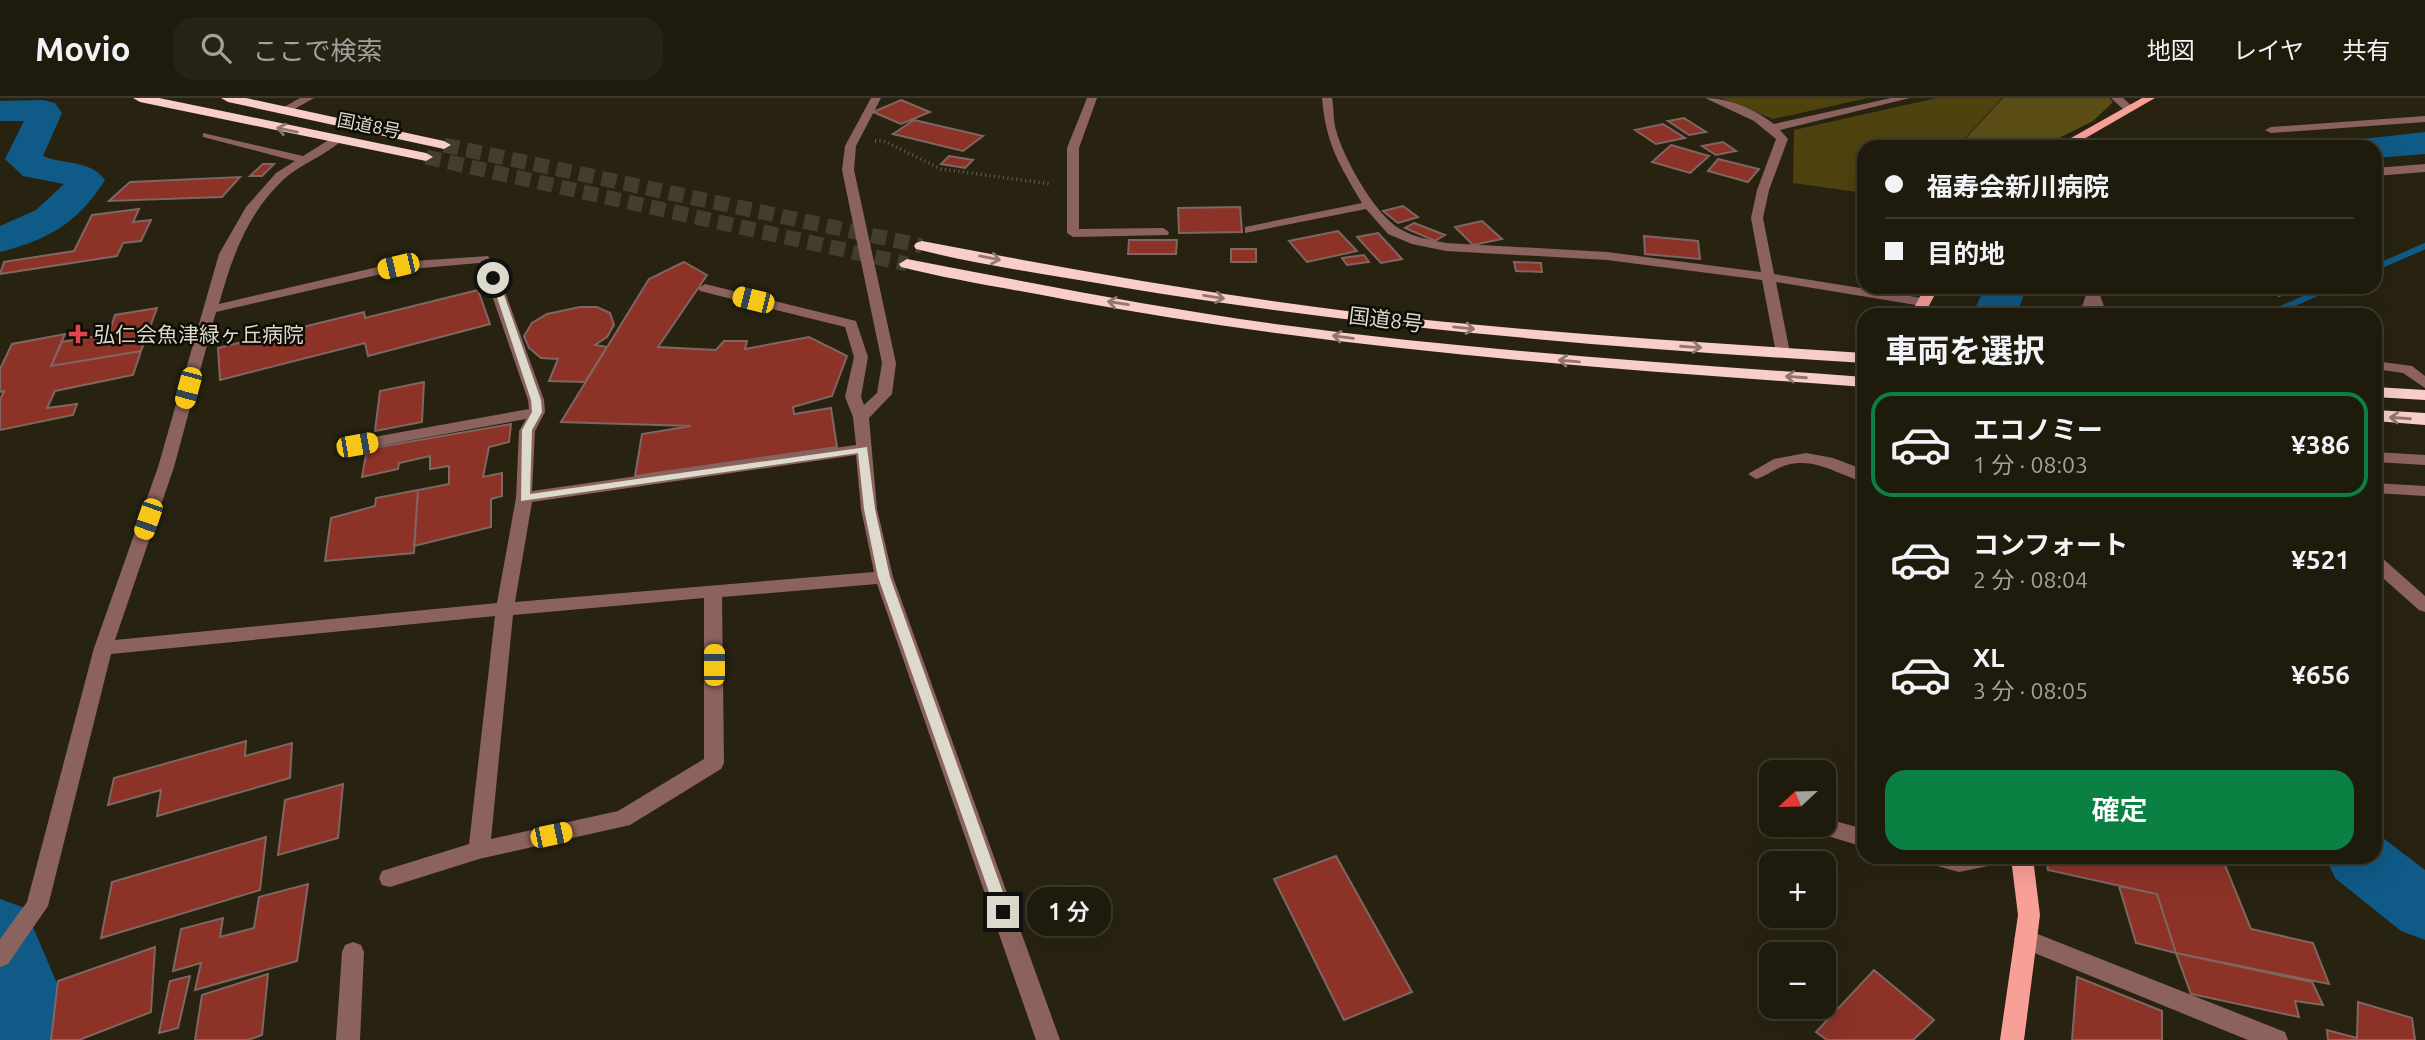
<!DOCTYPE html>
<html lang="ja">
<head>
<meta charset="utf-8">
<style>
	body { margin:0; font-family:Ubuntu,"Noto Sans JP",sans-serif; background:#262315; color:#f1f3f6; height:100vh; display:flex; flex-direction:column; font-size:26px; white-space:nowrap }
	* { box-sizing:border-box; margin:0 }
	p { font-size:23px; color:#a1a19d }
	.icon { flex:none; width:38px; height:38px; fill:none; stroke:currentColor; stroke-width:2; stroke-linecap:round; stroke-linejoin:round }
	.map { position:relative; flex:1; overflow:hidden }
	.panel { position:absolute; left:1857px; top:210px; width:525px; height:556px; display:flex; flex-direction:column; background:#1e1a0c; border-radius:21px; box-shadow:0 7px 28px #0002,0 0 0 2px #3c382d }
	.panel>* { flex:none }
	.top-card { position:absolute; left:1857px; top:42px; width:525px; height:154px; border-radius:21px; box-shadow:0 7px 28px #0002,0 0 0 2px #3c382d; display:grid; align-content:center; height:154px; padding:0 28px; background:#1e1a0c }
	.needle { width:46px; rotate:248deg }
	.fabs { position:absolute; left:1759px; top:662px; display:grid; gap:14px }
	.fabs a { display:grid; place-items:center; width:77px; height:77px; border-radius:14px; background:#1e1a0c; box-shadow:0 7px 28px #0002,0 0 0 2px #3c382d; font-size:35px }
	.end { position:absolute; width:32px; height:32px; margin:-16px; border:9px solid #dcd9cd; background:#111; box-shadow:0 0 0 4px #111 }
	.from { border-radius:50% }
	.bubble { position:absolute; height:49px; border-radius:21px; background:#1e1a0c; box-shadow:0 7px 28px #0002,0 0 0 2px #3c382d; font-size:23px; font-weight:600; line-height:49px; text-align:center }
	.car { position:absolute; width:21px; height:42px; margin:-21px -10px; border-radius:9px; box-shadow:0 0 5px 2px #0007; background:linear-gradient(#f5c518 24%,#345 0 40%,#f5c518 0 76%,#345 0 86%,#f5c518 0) }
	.top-card b { display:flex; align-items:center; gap:24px; height:66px; font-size:26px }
	.top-card b+b { border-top:2px solid #3c382d }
	.top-card i { width:18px; height:18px; background:#f1f3f6 }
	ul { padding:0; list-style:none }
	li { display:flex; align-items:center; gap:21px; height:105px; margin:0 14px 10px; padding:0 14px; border:4px solid transparent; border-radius:21px }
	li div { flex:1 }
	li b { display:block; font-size:26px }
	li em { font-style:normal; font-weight:600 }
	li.current { border-color:#0b8043 }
	li>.icon { width:63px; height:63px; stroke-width:1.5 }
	h2 { padding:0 28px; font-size:32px; line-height:84px }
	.primary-button { display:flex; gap:14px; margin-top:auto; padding:14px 28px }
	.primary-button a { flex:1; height:80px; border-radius:21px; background:#0b8043; color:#fff; font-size:28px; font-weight:600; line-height:80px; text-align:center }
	header { display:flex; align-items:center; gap:42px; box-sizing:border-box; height:98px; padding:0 35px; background:#1e1a0c; border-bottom:2px solid #3c382d }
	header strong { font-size:33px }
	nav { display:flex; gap:38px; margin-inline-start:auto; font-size:24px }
	.search { width:490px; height:63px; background:#262315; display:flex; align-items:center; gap:18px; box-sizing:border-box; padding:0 24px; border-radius:21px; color:#a1a19d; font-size:26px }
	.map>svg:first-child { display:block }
	.green { fill:#4e420f }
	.forest { fill:#5b4d16 }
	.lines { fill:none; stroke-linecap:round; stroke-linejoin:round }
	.stream { stroke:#0f5a86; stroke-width:6 }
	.river { fill:#0f5a86; fill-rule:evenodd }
	.building { fill:#8c3227; stroke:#7f6662; stroke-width:2 }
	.highway-tunnel { stroke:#433e2c; stroke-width:15; stroke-dasharray:15 8; stroke-linecap:butt }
	.path { stroke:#666251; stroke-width:3.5; stroke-dasharray:1 3.5; stroke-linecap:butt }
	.minor { fill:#8c625e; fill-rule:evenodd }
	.major { fill:#f8a098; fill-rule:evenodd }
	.highway { fill:#f9cdc9; fill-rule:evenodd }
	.oneway { stroke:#907671 }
	.route { fill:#dcd9cd }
	.health-dot { fill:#e0444e; stroke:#0f0c05; stroke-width:2.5 }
	.labels { text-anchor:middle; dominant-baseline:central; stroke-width:5; stroke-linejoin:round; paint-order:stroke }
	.far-street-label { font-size:18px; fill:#dcd9cd; stroke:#0f0c05 }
	.street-label { font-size:21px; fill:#dcd9cd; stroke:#0f0c05 }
	.poi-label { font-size:21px; fill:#dcd9cd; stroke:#0f0c05; text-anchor:start }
</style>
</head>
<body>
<header>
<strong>Movio</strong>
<div class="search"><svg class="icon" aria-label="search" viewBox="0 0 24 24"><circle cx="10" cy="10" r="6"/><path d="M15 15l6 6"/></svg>ここで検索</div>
<nav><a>地図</a><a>レイヤ</a><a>共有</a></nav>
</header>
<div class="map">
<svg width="2425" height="942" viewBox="0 0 2425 942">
	<rect width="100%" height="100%" fill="#282310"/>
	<path class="green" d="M1721 0H1868L1773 21Z
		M1937 0H2002L1957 49H1864V95L1793 85 1794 32Z"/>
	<path class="forest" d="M2003 0H2109L2113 4 2093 23 2041 49H1958Z"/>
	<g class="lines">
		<path class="stream" d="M2375 170 2425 148
			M2267 217 2331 189"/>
		<path class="river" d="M43 2 55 5 62 15 43 58C63 67 90 61 105 82 78 125 48 142 0 154V128L36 112 64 86 23 78 5 61 24 23H0V3Z
			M2425 34V56L2375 60V49H2357L2362 41Z
			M1985 189H2027L2016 217H1972Z
			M2375 737 2383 740 2425 772V842L2401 833 2335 780 2326 760H2375Z
			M0 801 25 810 64 902 66 942H0Z"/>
	</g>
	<path class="building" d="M901 2 930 14 901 26 873 14Z
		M1684 20 1706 34 1689 37 1668 23Z
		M914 22 983 38 963 53 893 36Z
		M1663 26 1685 40 1656 46 1635 32Z
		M1723 44 1736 53 1716 57 1702 48Z
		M1671 47 1709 58 1690 75 1652 64Z
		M949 58 973 62 965 70 941 66Z
		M1718 61 1759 71 1748 84 1708 73Z
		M263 66H274L262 78H250Z
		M240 79 222 99 109 103 130 84Z
		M1403 108 1418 119 1398 125 1383 113Z
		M1240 109 1242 134 1179 135 1178 110Z
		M139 111 133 124 151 122 141 143 123 145 117 158 0 176 4 164 74 153 92 117Z
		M1482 123 1502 141 1473 147 1455 129Z
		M1414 125 1445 137 1435 143 1405 130Z
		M1338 133 1357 153 1307 164 1289 143Z
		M1378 135 1402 161 1381 165 1357 139Z
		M1644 138 1698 143 1700 161 1645 156Z
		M1129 142H1177L1176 156H1128Z
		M1231 151H1256V164H1231Z
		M1364 157 1369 164 1347 167 1342 160Z
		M684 164 707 177 658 249 716 252 724 243H747L745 251 809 239 847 258 832 298 793 309 794 316 831 310 837 349 635 378 642 336 691 328 561 324 649 181Z
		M1514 164 1541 165 1542 174 1516 173Z
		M2261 189H2299L2279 198Z
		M478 192 490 226 368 258 365 245 220 282 218 250 364 214 365 220Z
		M580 209H597L610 215 614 227 607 239 595 247 607 249 585 284 549 283 558 261 541 260 529 250 524 238 532 225 547 216Z
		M157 210 141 253 51 268 62 244 109 236 115 217Z
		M65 236 51 268 141 253 133 277 55 293 47 310 77 306 73 317 0 332V302L4 293 0 294V271L12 246Z
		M424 284 422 324 375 333 380 293Z
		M511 326 509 344 489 349 483 379 502 375V398L491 401V429L414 448 418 392 449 386V368L430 371V358L399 365 398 371 362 379 367 351Z
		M418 392 414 455 325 463 331 420 375 408 376 400Z
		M246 643 245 658 292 645 290 680 157 718 161 692 108 707 114 680Z
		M343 686 338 740 278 757 285 702Z
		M266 739 260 792 101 840 112 784Z
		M1336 758 1412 894 1344 922 1274 781Z
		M2046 760H2222L2251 831 2313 845 2329 886 2176 855 2157 796 2048 772Z
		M308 786 297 863 195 892 201 865 173 873 181 831 223 820 220 839 254 830 259 799Z
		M2119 788 2157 796 2176 855 2136 845Z
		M155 849 151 914 79 942H51L58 883Z
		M2176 855 2312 884 2323 907 2295 903 2299 919 2191 896Z
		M1874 872 1934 922 1913 942H1827L1816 934Z
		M268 876 262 937 248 942H195L202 897Z
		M190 878 178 930 159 935 170 883Z
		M2077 879 2162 913V942H2072Z
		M2358 904 2412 920 2415 942H2328L2327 932 2357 940Z"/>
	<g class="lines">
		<path class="highway-tunnel" d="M444 47 922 148
			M426 59 907 166"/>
		<path class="path" d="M875 43H884L941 71 1051 86"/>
		<path class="minor" d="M300 0H314L289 14 279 12Z
			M871 0H881L856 48 854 72 896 265 892 296 869 320 877 411 893 479 1060 942H1036L877 486 722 499 724 665 721 671 630 727 479 761 390 789 382 787 379 780 382 773 469 746 495 518 111 556 48 808 8 866 0 869V841L27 804 94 550 158 369 219 156 246 109 276 75 295 63 203 39V35L303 58 332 40 342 42C325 58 300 66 283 82 247 116 232 159 219 206L399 164 488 158 500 180 544 302 545 314 535 333 532 393 856 347 853 319 845 299 854 259 845 229 700 193 698 190 705 186 856 223 868 259 861 299 864 307 877 295 882 265 842 72 845 48ZM479 165 486 180 528 302 529 311 357 342 349 347 357 352 526 321 519 333 516 400 497 505 115 542 174 369 216 214 399 172ZM856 357 861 411 874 474 515 504 532 404ZM704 500V661L618 713 491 741 513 517Z
			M1087 0H1097L1079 50V131L1163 130 1169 134 1168 137 1073 139 1067 135V50Z
			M1322 0H1332C1334 10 1333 22 1336 32 1343 59 1375 117 1400 131 1414 139 1430 142 1446 145L1607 154 1761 174 1751 120 1757 92 1776 41 1754 23 1705 0C1729 0 1754 11 1774 26L1891 0H1910L1780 32 1788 41 1769 92 1763 120 1774 176 1922 200 1929 204 1922 208 1776 184 1790 255 1783 259 1776 255 1762 182 1607 162 1446 153 1412 146 1388 136 1366 111 1245 135V129L1362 105C1339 66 1326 46 1322 0Z
			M2111 0H2123L2135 11 2125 13Z
			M2425 18V24L2271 35 2265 32 2271 29Z
			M2425 66V74L2375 78V70Z
			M2093 193 2100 197 2107 217H2079L2086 197Z
			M2375 263 2412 268 2425 278V290L2403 275 2375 271Z
			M2375 354 2425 357V367L2375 364Z
			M1806 355 1833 360 1862 371 1864 384C1838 377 1816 359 1787 367 1776 370 1767 378 1756 381L1748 376 1774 361Z
			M2375 385 2425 388V398L2375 395Z
			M2375 457 2381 459 2425 498V514L2419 512 2375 473Z
			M1824 720 1864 731V749L1808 732 1805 726H1824Z
			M1927 760H1991L1988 768 1959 774 1930 766Z
			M2025 831 2285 934 2288 942H2248L2017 848 2014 841 2017 834Z
			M353 844 361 847 364 854 360 942H336L342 854 345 847Z"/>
		<path class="major" d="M2142 0H2155L2070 49H2055Z
			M1925 189H1939L1924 217H1910Z
			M2011 760H2033L2040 817 2024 942H2000L2018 817Z"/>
		<path class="highway" d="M133 0H159L426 55 433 59 426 63 140 4Z
			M221 0H246L444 43 451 47 444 51 228 4Z
			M922 143C1068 171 1214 197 1362 215 1528 234 1696 244 1864 255V265C1614 250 1367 230 1120 189 1052 177 983 168 916 151L914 148 916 145Z
			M907 161C1032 185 1157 210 1283 227 1476 253 1670 265 1864 279V289C1597 270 1331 251 1068 202 1013 191 956 183 901 169L899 166Z
			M2375 289 2425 292V302L2375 299Z
			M2375 312 2425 315V327L2375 323Z"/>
	</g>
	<defs><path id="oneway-shaft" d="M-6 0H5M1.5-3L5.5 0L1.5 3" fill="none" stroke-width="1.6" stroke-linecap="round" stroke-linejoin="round" transform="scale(1.75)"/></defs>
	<g class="oneway">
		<use href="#oneway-shaft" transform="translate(287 32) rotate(-168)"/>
		<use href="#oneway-shaft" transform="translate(990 160) rotate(11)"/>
		<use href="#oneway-shaft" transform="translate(1214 199) rotate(9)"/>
		<use href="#oneway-shaft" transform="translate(1118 205) rotate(-171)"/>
		<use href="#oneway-shaft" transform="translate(1464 230) rotate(6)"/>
		<use href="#oneway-shaft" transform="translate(1343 239) rotate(-173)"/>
		<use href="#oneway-shaft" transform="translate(1691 249) rotate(4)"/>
		<use href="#oneway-shaft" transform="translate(1569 263) rotate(-175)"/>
		<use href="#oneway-shaft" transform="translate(1796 279) rotate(-176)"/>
		<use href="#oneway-shaft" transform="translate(2400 320) rotate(-176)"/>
	</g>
	<path class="route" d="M490 178 498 180 541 302 542 314 532 332 530 396 867 349 875 411 890 479 1010 814 1008 818 1003 820 996 814 878 479 864 411 858 355 521 403 522 332 532 314 531 302Z"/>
	<path class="health-dot" d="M74.5 225.5h7v7h7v7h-7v7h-7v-7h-7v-7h7z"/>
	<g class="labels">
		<g class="far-street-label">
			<text transform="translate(369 27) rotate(11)">国道8号</text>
		</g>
		<g class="street-label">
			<text transform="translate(1386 221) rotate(7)">国道8号</text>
		</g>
		<g class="poi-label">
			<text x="94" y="236">弘仁会魚津緑ヶ丘病院</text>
		</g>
	</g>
</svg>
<div class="fabs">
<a><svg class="needle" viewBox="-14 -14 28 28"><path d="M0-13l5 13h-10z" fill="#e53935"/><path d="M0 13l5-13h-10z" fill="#a1a19d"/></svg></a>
<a>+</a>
<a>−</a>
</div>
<i class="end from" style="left:493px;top:180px"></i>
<i class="end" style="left:1003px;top:814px"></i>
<div class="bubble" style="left:1027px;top:789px;width:84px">1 分</div>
<i class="car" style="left:398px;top:168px;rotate:257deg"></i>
<i class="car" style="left:753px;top:202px;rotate:284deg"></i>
<i class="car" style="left:188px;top:290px;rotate:195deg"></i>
<i class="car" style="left:357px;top:347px;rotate:80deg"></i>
<i class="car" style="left:148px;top:421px;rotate:199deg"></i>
<i class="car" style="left:714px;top:567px;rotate:0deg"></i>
<i class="car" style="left:551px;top:737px;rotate:78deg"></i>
<div class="top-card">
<b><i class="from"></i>福寿会新川病院</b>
<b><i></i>目的地</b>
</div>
<section class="panel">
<h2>車両を選択</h2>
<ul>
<li class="current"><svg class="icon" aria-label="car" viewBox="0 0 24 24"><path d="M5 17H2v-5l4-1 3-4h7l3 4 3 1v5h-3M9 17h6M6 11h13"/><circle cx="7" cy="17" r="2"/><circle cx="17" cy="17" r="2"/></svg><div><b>エコノミー</b><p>1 分 · 08:03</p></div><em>¥386</em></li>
<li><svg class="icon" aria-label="car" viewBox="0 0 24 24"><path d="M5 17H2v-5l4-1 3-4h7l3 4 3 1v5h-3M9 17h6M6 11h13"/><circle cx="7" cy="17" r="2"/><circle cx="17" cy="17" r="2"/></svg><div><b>コンフォート</b><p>2 分 · 08:04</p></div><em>¥521</em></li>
<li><svg class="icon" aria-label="car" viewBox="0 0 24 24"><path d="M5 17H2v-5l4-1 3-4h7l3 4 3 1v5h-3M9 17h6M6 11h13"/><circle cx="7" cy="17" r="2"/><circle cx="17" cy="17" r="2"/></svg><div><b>XL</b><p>3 分 · 08:05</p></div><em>¥656</em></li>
</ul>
<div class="primary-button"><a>確定</a></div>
</section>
</div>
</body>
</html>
